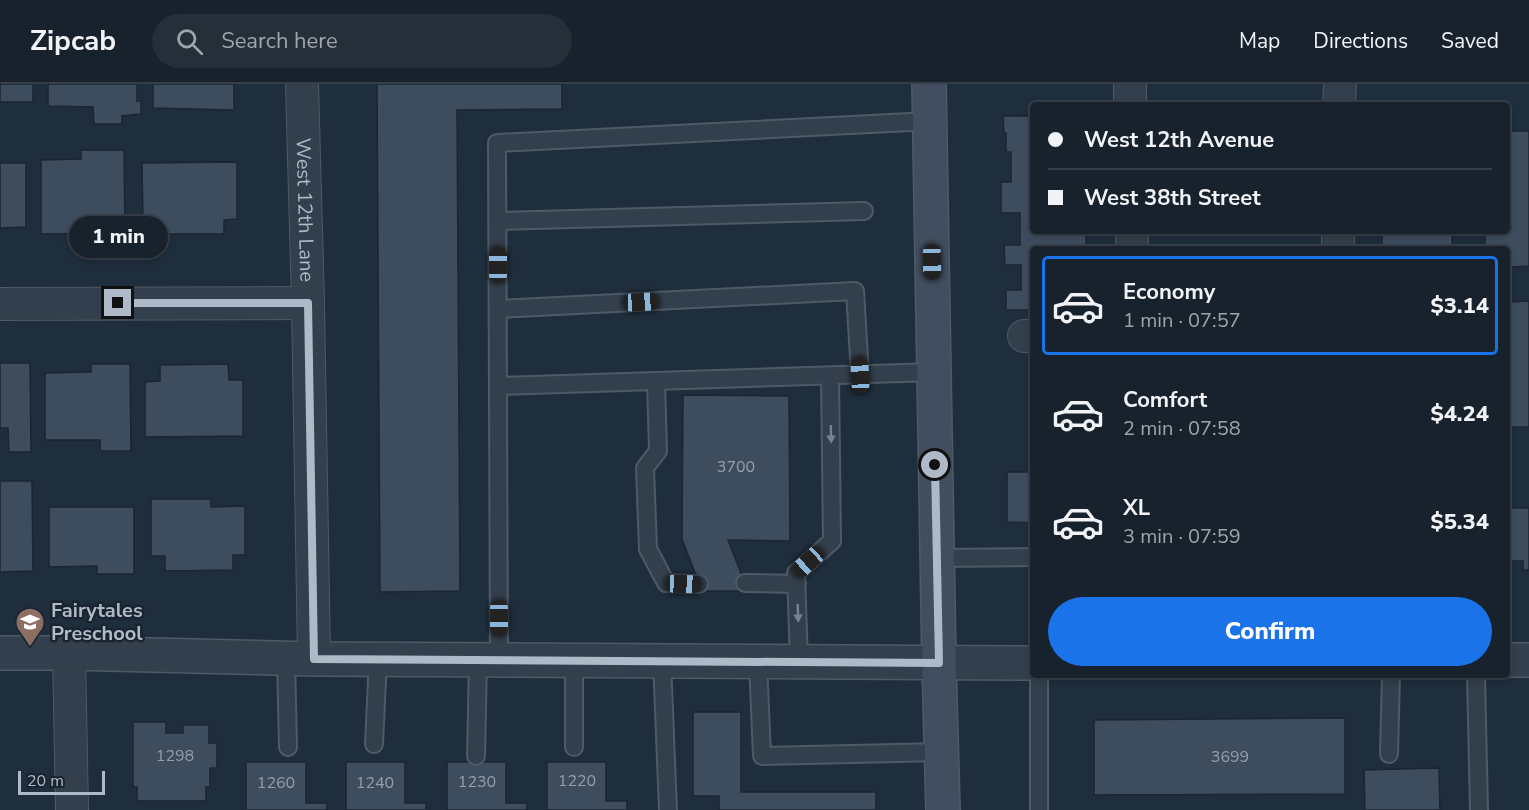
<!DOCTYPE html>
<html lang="en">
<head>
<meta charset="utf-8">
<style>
	body { margin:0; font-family:"Nunito Sans",sans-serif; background:#242f39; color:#f1f3f6; height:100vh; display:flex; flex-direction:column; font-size:22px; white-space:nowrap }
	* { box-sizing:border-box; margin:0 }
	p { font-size:20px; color:#9ea4aa }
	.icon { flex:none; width:33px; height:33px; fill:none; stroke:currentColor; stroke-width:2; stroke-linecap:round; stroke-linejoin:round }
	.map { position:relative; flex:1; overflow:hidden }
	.sheet { position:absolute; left:1030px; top:162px; width:480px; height:432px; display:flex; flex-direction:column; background:#17222d; border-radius:6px; box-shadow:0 3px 9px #0003,0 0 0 2px #363f49 }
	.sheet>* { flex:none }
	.hud { position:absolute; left:1030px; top:18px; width:480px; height:132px; border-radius:6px; box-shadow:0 3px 9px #0003,0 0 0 2px #363f49; display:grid; align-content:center; height:132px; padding:0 18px; background:#17222d }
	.scale { position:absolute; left:18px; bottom:15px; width:87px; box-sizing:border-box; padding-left:6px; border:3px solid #aebac8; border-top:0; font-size:16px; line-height:21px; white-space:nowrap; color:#aebac8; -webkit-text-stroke:4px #192430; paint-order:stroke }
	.end { position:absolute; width:27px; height:27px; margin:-14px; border:8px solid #aebac8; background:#111; box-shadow:0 0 0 3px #111 }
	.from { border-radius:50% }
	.bubble { position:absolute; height:42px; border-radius:21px; background:#17222d; box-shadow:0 3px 9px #0003,0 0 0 2px #363f49; font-size:20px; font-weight:800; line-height:42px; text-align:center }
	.car { position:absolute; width:18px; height:36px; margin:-18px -9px; border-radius:8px; box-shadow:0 0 4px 2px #0007; background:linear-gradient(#222 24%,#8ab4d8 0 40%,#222 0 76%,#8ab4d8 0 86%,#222 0) }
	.hud b { display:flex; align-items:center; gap:21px; height:57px; font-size:22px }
	.hud b+b { border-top:2px solid #363f49 }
	.hud i { width:15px; height:15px; background:#f1f3f6 }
	ul { padding:10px 0 0; list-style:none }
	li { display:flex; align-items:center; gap:18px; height:99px; margin:0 12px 9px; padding:0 6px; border:3px solid transparent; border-radius:6px }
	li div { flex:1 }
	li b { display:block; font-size:22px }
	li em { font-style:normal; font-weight:800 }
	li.selected { border-color:#1a73e8 }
	li>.icon { width:54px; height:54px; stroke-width:1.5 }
	.primary-button { display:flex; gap:12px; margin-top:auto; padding:12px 18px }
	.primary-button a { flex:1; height:69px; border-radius:36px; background:#1a73e8; color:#fff; font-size:24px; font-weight:800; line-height:69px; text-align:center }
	header { display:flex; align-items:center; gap:36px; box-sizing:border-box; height:84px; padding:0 30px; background:#17222d; border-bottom:2px solid #363f49 }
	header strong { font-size:28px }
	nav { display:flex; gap:33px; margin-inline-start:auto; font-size:21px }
	.search { width:420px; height:54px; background:#242f39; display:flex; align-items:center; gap:15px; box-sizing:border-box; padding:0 21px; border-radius:33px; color:#9ea4aa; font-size:22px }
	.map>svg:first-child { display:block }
	.building { fill:#3e4d5e; stroke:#1b2632; stroke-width:1.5 }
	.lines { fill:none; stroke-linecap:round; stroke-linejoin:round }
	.service-casing { stroke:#4e5a66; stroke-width:20 }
	.minor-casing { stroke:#4e5a66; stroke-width:34 }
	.tertiary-casing { stroke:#4e5a66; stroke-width:36 }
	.secondary-casing { stroke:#4e5a66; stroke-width:36 }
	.service { stroke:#333f4c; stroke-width:16 }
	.minor { stroke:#333f4c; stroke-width:32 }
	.tertiary { stroke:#333f4c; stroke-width:33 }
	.secondary { stroke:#414e5f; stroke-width:33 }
	.oneway { fill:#778390 }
	.route { stroke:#aebac8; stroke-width:8 }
	.labels { text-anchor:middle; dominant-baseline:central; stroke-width:5; stroke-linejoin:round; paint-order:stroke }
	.number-label { font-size:16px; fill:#929fae }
	.street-label { font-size:20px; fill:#aebac8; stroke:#192430 }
	.poi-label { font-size:20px; font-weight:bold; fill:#aebac8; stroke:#192430; text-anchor:start }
</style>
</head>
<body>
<header>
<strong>Zipcab</strong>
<div class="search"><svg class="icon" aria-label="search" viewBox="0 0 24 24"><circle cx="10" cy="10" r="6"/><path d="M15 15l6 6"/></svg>Search here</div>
<nav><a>Map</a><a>Directions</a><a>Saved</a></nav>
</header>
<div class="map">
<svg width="1529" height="726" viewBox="0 0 1529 726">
	<rect width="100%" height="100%" fill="#1f2e3c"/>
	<path class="building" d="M0 0H33V18H0Z
		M48 0H137V17H141V30L122 32V40H94L93 23 48 22Z
		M153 0H234V26L153 24Z
		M377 0H562V25L457 26 460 507 380 508Z
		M1003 32H1034V147H1086V165H1034V226H1006V206H1021V181H1005L1004 161H1020V129H1001V98H1011V68H1006V49H1004Z
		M1508 47H1529V182L1508 183V165H1490V163H1485V147H1478H1508Z
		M81 66H124L125 149 41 150V76L81 75Z
		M237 78V135L224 136V150H157L156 135H143L142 79Z
		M0 79H26V143L0 144Z
		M1382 147H1461V148H1452V165H1382Z
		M1529 217V343H1508V218Z
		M0 279H30L31 368H9L8 344H0Z
		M91 280H130L131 367H100V356H45V289L91 288Z
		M228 280 229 296H243V352L145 353V298L160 297V281Z
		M1028 289H1034V369H1028Z
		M683 311 789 312 790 457 728 456 748 507H702L682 455Z
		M1007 388H1034V439L1007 438Z
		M0 397H32L33 487 0 488Z
		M151 415H211V423L245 422V471H233V486L165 487V472H151Z
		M49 423H134V490H97V482L49 483Z
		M1508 424H1529V486H1523V477H1508Z
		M693 628H741V708H876V726H719V712H693Z
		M1345 634V710L1094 711V636Z
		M133 638H166V649H183V641H209V659H217V684H210V703H206V717H137V703H133Z
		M246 678H306V719H327V726H246Z
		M346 678H405V719H426V726H346Z
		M447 678H506V719H527V726H447Z
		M547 678H606V717H627V726H547Z
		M1439 684 1440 726H1365L1364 686Z"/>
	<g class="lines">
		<g class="service-casing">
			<path id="service" d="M497 137 864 127
				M498 225 855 207 860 291
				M656 298 658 367 645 384 648 465 666 499 699 500
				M498 302 934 288
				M937 474 1034 473
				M745 499 797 500
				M286 574 288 663
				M499 576 497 59 930 37
				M574 577V663
				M662 577 668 726
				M758 578 762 672 941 668
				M799 578 796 489 832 457 830 292
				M1039 591V726
				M1476 591 1479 726
				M374 660 378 575
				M1389 670 1391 591
				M476 672 478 576"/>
		</g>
		<g class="minor-casing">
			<g id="minor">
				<path id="s1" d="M302 0 308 219 314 575"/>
				<path d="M1130 0V21"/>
				<path d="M1339 21 1340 0"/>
				<path d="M1132 147V165"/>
				<path d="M1338 165V147"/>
				<path d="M0 220 308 219"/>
				<path d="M1024 252H1034"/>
				<path d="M69 569 72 726"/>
			</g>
		</g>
		<g class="tertiary-casing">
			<path id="tertiary" d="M0 569H69L314 575 1034 579
				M1508 576H1529"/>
		</g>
		<g class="secondary-casing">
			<path id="secondary" d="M929 0 939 579 943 726"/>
		</g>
		<use href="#service" class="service"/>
		<use href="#minor" class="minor"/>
		<use href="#tertiary" class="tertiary"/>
		<use href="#secondary" class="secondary"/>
	</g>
	<defs><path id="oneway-solid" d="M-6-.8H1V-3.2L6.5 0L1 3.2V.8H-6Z" transform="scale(1.5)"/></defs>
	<g class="oneway">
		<use href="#oneway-solid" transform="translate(831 350) rotate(89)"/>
		<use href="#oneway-solid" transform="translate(798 529) rotate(88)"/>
	</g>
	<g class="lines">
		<path class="route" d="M118 219H308L314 575 939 579 935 381"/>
	</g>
	<defs>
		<g id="school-pin" transform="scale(1.5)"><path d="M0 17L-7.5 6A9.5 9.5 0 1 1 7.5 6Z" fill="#8d6e63" stroke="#192430"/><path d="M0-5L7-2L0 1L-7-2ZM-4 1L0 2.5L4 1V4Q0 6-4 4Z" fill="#fff"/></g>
	</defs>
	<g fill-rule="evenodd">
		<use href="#school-pin" x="30" y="538"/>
	</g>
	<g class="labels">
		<g class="number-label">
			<text x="736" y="383">3700</text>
			<text x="175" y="672">1298</text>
			<text x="1230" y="673">3699</text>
			<text x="577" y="697">1220</text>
			<text x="477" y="698">1230</text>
			<text x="276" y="699">1260</text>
			<text x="375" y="699">1240</text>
		</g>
		<g class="street-label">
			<text stroke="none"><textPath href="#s1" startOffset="126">West 12th Lane</textPath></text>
		</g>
		<g class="poi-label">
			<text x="51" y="526">Fairytales<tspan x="51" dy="23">Preschool</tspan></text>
		</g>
	</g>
</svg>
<div class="scale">20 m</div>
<i class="end from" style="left:935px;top:381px"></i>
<i class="end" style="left:118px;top:219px"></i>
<div class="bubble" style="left:69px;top:132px;width:99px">1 min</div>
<i class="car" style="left:932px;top:178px;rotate:179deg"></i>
<i class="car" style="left:498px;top:181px;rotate:0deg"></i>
<i class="car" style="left:641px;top:218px;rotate:87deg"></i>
<i class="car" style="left:860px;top:291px;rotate:357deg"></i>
<i class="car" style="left:808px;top:478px;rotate:228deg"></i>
<i class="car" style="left:683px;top:500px;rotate:92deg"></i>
<i class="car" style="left:499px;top:534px;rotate:180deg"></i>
<div class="hud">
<b><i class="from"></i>West 12th Avenue</b>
<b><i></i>West 38th Street</b>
</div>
<section class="sheet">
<ul>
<li class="selected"><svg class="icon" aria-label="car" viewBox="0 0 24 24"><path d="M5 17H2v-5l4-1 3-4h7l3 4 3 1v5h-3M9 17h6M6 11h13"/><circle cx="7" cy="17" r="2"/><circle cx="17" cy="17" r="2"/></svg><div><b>Economy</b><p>1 min · 07:57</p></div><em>$3.14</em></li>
<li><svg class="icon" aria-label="car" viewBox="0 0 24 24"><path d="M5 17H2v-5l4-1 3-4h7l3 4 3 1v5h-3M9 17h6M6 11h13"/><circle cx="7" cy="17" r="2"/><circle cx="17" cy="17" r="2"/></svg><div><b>Comfort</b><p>2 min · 07:58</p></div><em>$4.24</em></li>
<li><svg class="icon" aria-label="car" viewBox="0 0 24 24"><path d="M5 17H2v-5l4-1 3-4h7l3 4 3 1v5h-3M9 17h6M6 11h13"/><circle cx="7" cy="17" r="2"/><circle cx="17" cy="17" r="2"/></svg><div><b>XL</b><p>3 min · 07:59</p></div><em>$5.34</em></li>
</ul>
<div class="primary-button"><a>Confirm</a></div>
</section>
</div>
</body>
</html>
